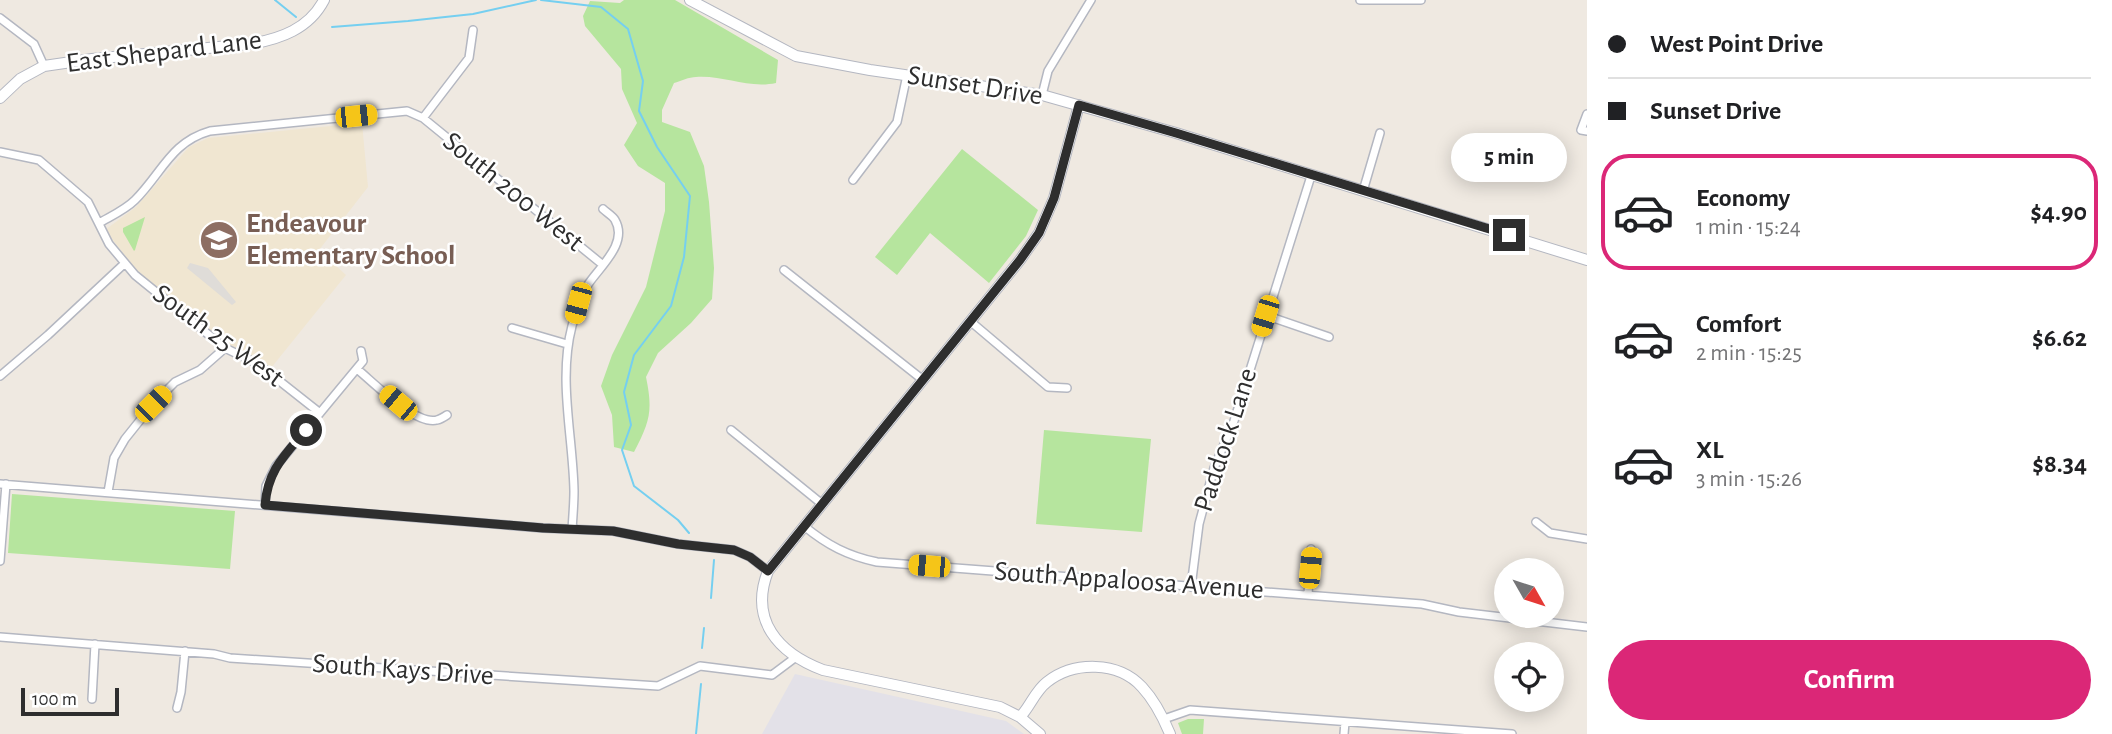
<!DOCTYPE html>
<html lang="en">
<head>
<meta charset="utf-8">
<style>
	body { margin:0; font-family:"Alegreya Sans",sans-serif; background:#f6f6f6; color:#202124; height:100vh; display:flex; flex-direction:column; font-size:26px; white-space:nowrap }
	* { box-sizing:border-box; margin:0 }
	p { font-size:23px; color:#757577 }
	.icon { flex:none; width:38px; height:38px; fill:none; stroke:currentColor; stroke-width:2; stroke-linecap:round; stroke-linejoin:round }
	.map { position:relative; flex:1; overflow:hidden }
	.sheet { display:flex; flex-direction:column; background:#fff; width:525px }
	.sheet>* { flex:none }
	.top-card { display:grid; align-content:center; height:154px; padding:0 21px; background:#fff }
	.needle { width:46px; rotate:129deg }
	.buttons { position:absolute; left:1494px; top:558px; display:grid; gap:14px }
	.buttons a { display:grid; place-items:center; width:70px; height:70px; border-radius:50%; background:#fff; box-shadow:0 4px 18px #0003; font-size:35px }
	.scale { position:absolute; left:21px; bottom:18px; width:98px; box-sizing:border-box; padding-left:7px; border:4px solid #2e2e2e; border-top:0; font-size:19px; line-height:24px; white-space:nowrap; color:#2e2e2e; -webkit-text-stroke:5px #fff; paint-order:stroke }
	.end { position:absolute; width:32px; height:32px; margin:-16px; border:9px solid #2e2e2e; background:#fff; box-shadow:0 0 0 4px #fff }
	.from { border-radius:50% }
	.bubble { position:absolute; height:49px; border-radius:24px; background:#fff; box-shadow:0 4px 18px #0003; font-size:23px; font-weight:700; line-height:49px; text-align:center }
	.car { position:absolute; width:21px; height:42px; margin:-21px -10px; border-radius:9px; box-shadow:0 0 5px 2px #0007; background:linear-gradient(#f5c518 24%,#345 0 40%,#f5c518 0 76%,#345 0 86%,#f5c518 0) }
	.top-card b { display:flex; align-items:center; gap:24px; height:66px; font-size:26px }
	.top-card b+b { border-top:2px solid #e0e0e0 }
	.top-card i { width:18px; height:18px; background:#202124 }
	ul { padding:0; list-style:none }
	li { display:flex; align-items:center; gap:21px; height:116px; margin:0 14px 10px; padding:0 7px; border:4px solid transparent; border-radius:28px }
	li div { flex:1 }
	li b { display:block; font-size:26px }
	li em { font-style:normal; font-weight:700 }
	li.on { border-color:#db2777 }
	li>.icon { width:63px; height:63px; stroke-width:1.5 }
	.button { display:flex; gap:14px; margin-top:auto; padding:14px 21px }
	.button a { flex:1; height:80px; border-radius:42px; background:#db2777; color:#fff; font-size:28px; font-weight:700; line-height:80px; text-align:center }
	main { display:flex; flex:1; min-height:0 }
	.map>svg:first-child { display:block }
	.industrial { fill:#e3e1e8 }
	.education { fill:#f0e6d1 }
	.green { fill:#b6e59e }
	.plaza { fill:#dfdcd8 }
	.lines { fill:none; stroke-linecap:round; stroke-linejoin:round }
	.stream { stroke:#75cff0; stroke-width:2 }
	.street-casing { stroke:#b4b7c1; stroke-width:10 }
	.secondary-casing { stroke:#b4b7c1; stroke-width:12 }
	.street { stroke:#fff; stroke-width:7 }
	.secondary { stroke:#fff; stroke-width:10 }
	.route { stroke:#2e2e2e; stroke-width:9 }
	.labels { text-anchor:middle; dominant-baseline:central; stroke-width:5; stroke-linejoin:round; paint-order:stroke }
	.street-label { font-size:28px; fill:#2e2e2e; stroke:#fff }
	.education-label { font-size:28px; font-weight:bold; fill:#785e54; stroke:#fff; text-anchor:start }
</style>
</head>
<body>
<main>
<div class="map">
<svg width="1587" height="734" viewBox="0 0 1587 734">
	<rect width="100%" height="100%" fill="#efe9e1"/>
	<path class="industrial" d="M795 674 1006 721 1024 734H762Z"/>
	<path class="education" d="M362 123 368 187 319 250 346 275 271 368 235 351 137 271 105 230 136 207 189 147 208 138Z"/>
	<path class="green" d="M624 0H675L778 60 776 83C748 89 724 75 696 77 689 77 681 81 674 83L662 110V122L690 132 704 166 709 202 714 268 712 299 691 323 658 353 646 377C653 411 650 421 634 452L614 447 612 415 601 386 612 355 646 287 665 211V183L638 166 624 145 637 123 622 89 621 69 585 26 583 16 590 1 620 3Z
		M962 149 1038 210 1026 236 989 283 930 233 897 275 875 257Z
		M145 217 135 250 134 251 123 232V228Z
		M1044 430 1151 439 1142 532 1036 524Z
		M12 494 235 511 230 569 8 553Z
		M1188 719H1204L1203 734H1182L1178 723Z"/>
	<path class="plaza" d="M190 263 208 268 236 302 232 305 187 268Z"/>
	<g class="lines">
		<path class="stream" d="M275 0 296 17
			M541 0 601 7 628 29 643 81 639 111 657 147 690 196 684 257 671 306 634 355 624 392 631 425 622 450 634 486 678 520 689 533
			M332 27 408 21 473 14 536 0
			M711 598 714 560
			M702 648 704 628
			M696 734 701 684"/>
		<g class="street-casing">
			<path id="street" d="M1360 0H1421
				M0 18 34 44 44 66
				M1042 95 1048 71 1091 0
				M1587 114 1581 130 1587 131
				M423 118 469 58 473 30
				M0 152 39 160 88 202 109 244 135 275 225 348 258 364 320 413
				M853 180 897 122 907 75
				M1363 191 1380 133
				M99 223C111 216 125 210 135 200 162 173 171 142 210 131L407 111 423 118 603 265
				M784 270 923 380
				M1265 315 1329 337
				M970 321 1048 387 1067 388
				M512 328 567 344
				M357 369C373 382 416 426 437 420 441 419 444 417 447 415
				M0 376 48 335 124 264
				M731 430 822 504
				M0 484 543 528 613 531 678 544 734 550 750 557 768 571
				M108 492 114 458 125 439 153 404 175 382 200 370 225 348
				M265 505 266 486 276 466 363 361 361 351
				M1536 522 1550 533 1587 539
				M804 526C827 545 848 556 877 562L1422 604 1459 612 1587 627
				M572 529C573 516 574 503 574 491 573 436 558 380 572 326 576 312 579 298 587 286 598 268 629 244 615 220 613 216 606 212 603 209
				M0 561 6 484
				M1191 587 1199 524 1214 468 1234 421 1311 176
				M1308 594 1311 549
				M0 637 214 654 230 658 658 686 700 666 772 675 796 657
				M92 699 95 644
				M177 708 181 692 185 651
				M1164 719 1190 710 1512 734
				M1344 734 1345 722"/>
		</g>
		<g class="secondary-casing">
			<path id="secondary" d="M690 0 796 56 870 70 1042 95 1176 133 1587 260
				M0 98 20 79 44 66 92 59 250 44C280 39 309 29 324 0
				M1020 717C1030 707 1035 691 1047 682 1074 661 1118 661 1142 687 1155 701 1163 717 1170 734
				M1040 734 1020 717 1000 707 823 670C778 653 749 620 768 571L1020 260 1039 233 1054 198 1079 105"/>
		</g>
		<use href="#street" class="street"/>
		<use href="#secondary" class="secondary"/>
	</g>
	<g class="lines">
		<path class="route" d="M306 430C284 456 268 470 265 505L543 528 613 531 678 544 734 550 750 557 768 571 1020 260 1039 233 1054 198 1079 105 1176 133 1509 235"/>
	</g>
	<defs>
		<g id="school-disc" transform="scale(2.0125)"><circle r="9.5" fill="#8d6e63" stroke="#fff"/><path d="M0-5L7-2L0 1L-7-2ZM-4 1L0 2.5L4 1V4Q0 6-4 4Z" fill="#fff"/></g>
	</defs>
	<g fill-rule="evenodd">
		<use href="#school-disc" x="219" y="240"/>
	</g>
	<g class="labels">
		<g class="street-label">
			<text transform="translate(164 52) rotate(-7)">East Shepard Lane</text>
			<text transform="translate(975 86) rotate(9)">Sunset Drive</text>
			<text transform="translate(513 192) rotate(39)">South 200 West</text>
			<text transform="translate(218 336) rotate(36)">South 25 West</text>
			<text transform="translate(1226 440) rotate(-72)">Paddock Lane</text>
			<text transform="translate(1129 581) rotate(4)">South Appaloosa Avenue</text>
			<text transform="translate(403 670) rotate(4)">South Kays Drive</text>
		</g>
		<g class="education-label">
			<text x="246" y="224">Endeavour<tspan x="246" dy="32">Elementary School</tspan></text>
		</g>
	</g>
</svg>
<div class="buttons">
<a><svg class="needle" viewBox="-14 -14 28 28"><path d="M0-13l5 13h-10z" fill="#e53935"/><path d="M0 13l5-13h-10z" fill="#757577"/></svg></a>
<a><svg class="icon" aria-label="locate" viewBox="0 0 24 24"><circle cx="12" cy="12" r="6"/><path d="M12 2v4M12 18v4M2 12h4M18 12h4"/></svg></a>
</div>
<div class="scale">100 m</div>
<i class="end from" style="left:306px;top:430px"></i>
<i class="end" style="left:1509px;top:235px"></i>
<div class="bubble" style="left:1451px;top:133px;width:116px">5 min</div>
<i class="car" style="left:356px;top:116px;rotate:84deg"></i>
<i class="car" style="left:578px;top:303px;rotate:195deg"></i>
<i class="car" style="left:1265px;top:316px;rotate:197deg"></i>
<i class="car" style="left:398px;top:403px;rotate:310deg"></i>
<i class="car" style="left:153px;top:404px;rotate:45deg"></i>
<i class="car" style="left:929px;top:566px;rotate:275deg"></i>
<i class="car" style="left:1310px;top:568px;rotate:5deg"></i>
</div>
<section class="sheet">
<div class="top-card">
<b><i class="from"></i>West Point Drive</b>
<b><i></i>Sunset Drive</b>
</div>
<ul>
<li class="on"><svg class="icon" aria-label="car" viewBox="0 0 24 24"><path d="M5 17H2v-5l4-1 3-4h7l3 4 3 1v5h-3M9 17h6M6 11h13"/><circle cx="7" cy="17" r="2"/><circle cx="17" cy="17" r="2"/></svg><div><b>Economy</b><p>1 min · 15:24</p></div><em>$4.90</em></li>
<li><svg class="icon" aria-label="car" viewBox="0 0 24 24"><path d="M5 17H2v-5l4-1 3-4h7l3 4 3 1v5h-3M9 17h6M6 11h13"/><circle cx="7" cy="17" r="2"/><circle cx="17" cy="17" r="2"/></svg><div><b>Comfort</b><p>2 min · 15:25</p></div><em>$6.62</em></li>
<li><svg class="icon" aria-label="car" viewBox="0 0 24 24"><path d="M5 17H2v-5l4-1 3-4h7l3 4 3 1v5h-3M9 17h6M6 11h13"/><circle cx="7" cy="17" r="2"/><circle cx="17" cy="17" r="2"/></svg><div><b>XL</b><p>3 min · 15:26</p></div><em>$8.34</em></li>
</ul>
<div class="button"><a>Confirm</a></div>
</section>
</main>
</body>
</html>
